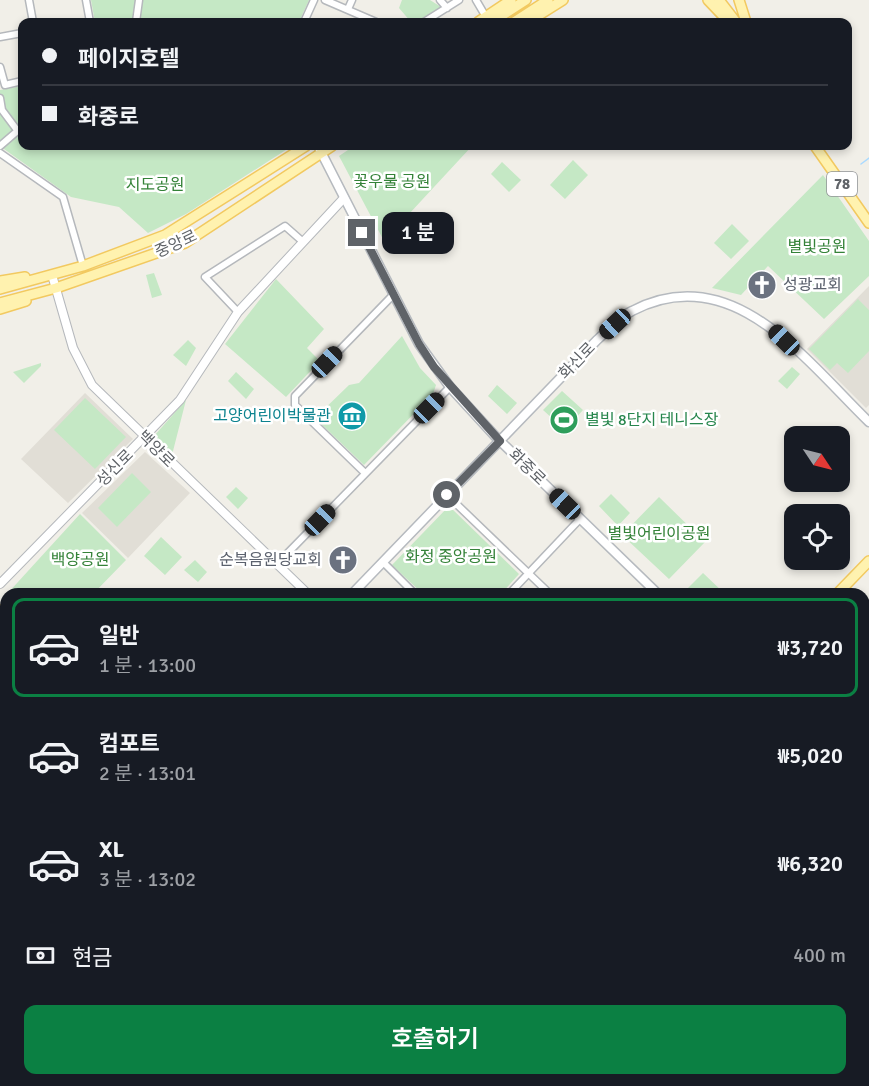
<!DOCTYPE html>
<html lang="ko">
<head>
<meta charset="utf-8">
<style>
	body { margin:0; font-family:Signika,"Noto Sans KR",sans-serif; background:#20242c; color:#f1f3f6; height:100vh; display:flex; flex-direction:column; font-size:22px; white-space:nowrap }
	* { box-sizing:border-box; margin:0 }
	p { font-size:20px; color:#9ea1a6 }
	.icon { flex:none; width:33px; height:33px; fill:none; stroke:currentColor; stroke-width:2; stroke-linecap:round; stroke-linejoin:round }
	.map { position:relative; flex:1; overflow:hidden }
	.side { position:absolute; left:0px; top:588px; width:870px; height:498px; display:flex; flex-direction:column; background:#171b24; border-radius:18px 18px 0 0; box-shadow:0 3px 9px #0003 }
	.side>* { flex:none }
	.guide { position:absolute; left:18px; top:18px; width:834px; height:132px; border-radius:12px; box-shadow:0 3px 9px #0003; display:grid; align-content:center; height:132px; padding:0 24px; background:#171b24 }
	.needle { width:39px; rotate:125deg }
	.buttons { position:absolute; left:784px; top:426px; display:grid; gap:12px }
	.buttons a { display:grid; place-items:center; width:66px; height:66px; border-radius:12px; background:#171b24; box-shadow:0 3px 9px #0003; font-size:30px }
	.end { position:absolute; width:27px; height:27px; margin:-14px; border:8px solid #5f6368; background:#fff; box-shadow:0 0 0 3px #fff }
	.from { border-radius:50% }
	.bubble { position:absolute; height:42px; border-radius:12px; background:#171b24; box-shadow:0 3px 9px #0003; font-size:20px; font-weight:600; line-height:42px; text-align:center }
	.car { position:absolute; width:18px; height:36px; margin:-18px -9px; border-radius:8px; box-shadow:0 0 4px 2px #0007; background:linear-gradient(#222 24%,#8ab4d8 0 40%,#222 0 76%,#8ab4d8 0 86%,#222 0) }
	.guide b { display:flex; align-items:center; gap:21px; height:57px; font-size:22px }
	.guide b+b { border-top:2px solid #363941 }
	.guide i { width:15px; height:15px; background:#f1f3f6 }
	ul { padding:10px 0 0; list-style:none }
	li { display:flex; align-items:center; gap:18px; height:99px; margin:0 12px 9px; padding:0 12px; border:3px solid transparent; border-radius:12px }
	li div { flex:1 }
	li b { display:block; font-size:22px }
	li em { font-style:normal; font-weight:600 }
	li.on { border-color:#0b8043 }
	li>.icon { width:54px; height:54px; stroke-width:1.5 }
	.pay { display:flex; align-items:center; gap:15px; height:66px; padding:0 24px; font-size:22px }
	.pay p { margin-inline-start:auto }
	.action { display:flex; gap:12px; margin-top:auto; padding:12px 24px }
	.action a { flex:1; height:69px; border-radius:12px; background:#0b8043; color:#fff; font-size:24px; font-weight:600; line-height:69px; text-align:center }
	.map>svg:first-child { display:block }
	.education { fill:#e1ded6 }
	.green { fill:#c5e8c5 }
	.lines { fill:none; stroke-linecap:round; stroke-linejoin:round }
	.stream { stroke:#aadaff; stroke-width:1.5 }
	.minor-casing { stroke:#b5b8bc; stroke-width:9 }
	.tertiary-casing { stroke:#b5b8bc; stroke-width:10 }
	.secondary-casing { stroke:#b6babf; stroke-width:11 }
	.primary-casing { stroke:#f2c960; stroke-width:12 }
	.minor { stroke:#fff; stroke-width:6 }
	.tertiary { stroke:#fff; stroke-width:8 }
	.secondary { stroke:#fff; stroke-width:8 }
	.primary { stroke:#fff2af; stroke-width:9 }
	.route { stroke:#5f6368; stroke-width:8 }
	.labels { text-anchor:middle; dominant-baseline:central; stroke-width:5; stroke-linejoin:round; paint-order:stroke }
	.shield { fill:#fff; stroke:#8f9295; stroke-width:1.5 }
	.shield-label { font-size:15px; font-weight:bold; fill:#5f6368 }
	.park-label { font-size:16px; fill:#348238; stroke:#fff }
	.street-label { font-size:16px; fill:#5f6368; stroke:#fff }
	.worship-label { font-size:16px; fill:#5b616d; stroke:#fff; text-anchor:start }
	.culture-label { font-size:16px; fill:#0d838f; stroke:#fff; text-anchor:end }
	.leisure-label { font-size:16px; fill:#27864d; stroke:#fff; text-anchor:start }
</style>
</head>
<body>
<div class="map">
<svg width="869" height="1086" viewBox="0 0 869 1086">
	<rect width="100%" height="100%" fill="#f1efe8"/>
	<path class="education" d="M869 286V405L866 408 807 349Z
		M85 393 133 439 68 503 21 459Z
		M145 452 190 493 128 558 82 513Z
		M6 800V858L0 852V806Z"/>
	<path class="green" d="M91 0H309L299 22H95Z
		M402 0H430L441 7 416 22H411L399 8Z
		M22 86V146H292L186 214 148 233 119 207 71 197 4 149 0 144V90Z
		M354 146H472L384 241 339 156Z
		M573 160 588 175 565 199 550 185Z
		M502 162 521 180 509 192 491 174Z
		M823 175 869 241V276L824 319 768 266 741 295 712 288Z
		M732 224 749 241 731 259 714 243Z
		M154 273 162 295 152 298 146 275Z
		M276 279 324 329 307 348 320 361 286 397 225 344Z
		M858 299 869 310V351L848 373 837 363 830 370 809 349Z
		M402 336 420 368 436 385 433 394 364 465 315 418 349 385 359 383Z
		M188 340 196 348 186 366 173 355Z
		M41 363V366L24 383 13 372Z
		M792 367 800 374 787 389 778 381Z
		M236 372 254 389 246 399 228 381Z
		M497 385 517 403 507 414 488 396Z
		M562 391 583 410 565 430 543 410Z
		M85 398 126 437 95 469 54 430Z
		M186 400 172 455 154 436Z
		M132 473 151 492 117 527 98 508Z
		M236 487 248 498 238 509 226 497Z
		M611 494 630 513 618 526 599 506Z
		M659 497 705 542 669 579 622 535Z
		M449 506 519 574 501 594H423L392 565Z
		M80 514 126 560 93 594H7Z
		M161 537 182 557 165 575 144 556Z
		M195 560 207 572 198 582 184 570Z
		M703 573 725 594H690L686 590Z
		M6 937V1080H264L260 1086H0V949Z
		M271 1080H387L384 1086H275Z"/>
	<g class="lines">
		<path class="stream" d="M861 164 869 158"/>
		<g class="minor-casing">
			<path id="minor" d="M29 0 33 22
				M86 0 90 22
				M325 0 376 22
				M440 0 447 8
				M476 0 486 17
				M348 9 352 0
				M136 22 139 0
				M304 22 314 0
				M424 22 459 0
				M0 37 22 33
				M0 67 5 85 22 81
				M0 98 2 110 17 130
				M0 146 22 127
				M0 153 63 197 83 266
				M238 312 205 277 285 226 302 241
				M365 473 295 405V396L394 294
				M447 495 550 594
				M383 562 415 594
				M277 564 450 387
				M509 594 580 519
				M864 1041 869 1035
				M864 1045 869 1049
				M815 1080 821 1086
				M857 1086 863 1080"/>
		</g>
		<g class="tertiary-casing">
			<path id="tertiary" d="M52 275 73 348 92 385 308 594
				M0 584 180 400 238 312 344 198
				M0 861 6 867"/>
		</g>
		<g class="secondary-casing">
			<path id="secondary" d="M318 146 419 344 450 387 495 436 658 594
				M352 594 597 340C608 330 619 317 632 311 732 258 806 361 869 422
				M864 793 869 798
				M0 900 6 897
				M864 986 869 980
				M769 1086 774 1080"/>
		</g>
		<g class="primary-casing">
			<path id="primary" d="M708 0 728 21
				M719 0 736 22
				M739 0 746 22
				M478 22 511 0
				M492 22 526 0
				M514 22 548 0
				M528 22 563 0
				M815 146 869 223
				M0 281 25 277
				M0 289 83 266 165 235 306 146
				M0 303 56 288 185 243 332 146
				M0 309 26 301
				M837 594 869 561
				M0 610 6 615
				M486 1080 493 1086"/>
		</g>
		<use href="#minor" class="minor"/>
		<use href="#tertiary" class="tertiary"/>
		<use href="#secondary" class="secondary"/>
		<use href="#primary" class="primary"/>
	</g>
	<g class="lines">
		<path class="route" d="M362 233 419 344 434 367 500 441 447 495"/>
	</g>
	<defs>
		<g id="church-disc" transform="scale(1.5)"><circle r="9.5" fill="#6b7280" stroke="#fff"/><path d="M-1.2-6h2.4v3.5h3.3v2.4h-3.3V6h-2.4V-.1h-3.3v-2.4h3.3Z" fill="#fff"/></g>
		<g id="museum-disc" transform="scale(1.5)"><circle r="9.5" fill="#0f9aa8" stroke="#fff"/><path d="M0-6L6-3V-2H-6V-3ZM-5-1h2V3h-2ZM-1-1h2V3h-2ZM3-1h2V3H3ZM-6 4H6V6H-6Z" fill="#fff"/></g>
		<g id="stadium-disc" transform="scale(1.5)"><circle r="9.5" fill="#2e9e5b" stroke="#fff"/><path d="M0-5a6.5 5 0 1 0 0 10a6.5 5 0 1 0 0-10ZM-3.5-1.8h7v3.6h-7Z" fill="#fff"/></g>
	</defs>
	<g fill-rule="evenodd">
		<use href="#church-disc" x="762" y="285"/>
		<use href="#museum-disc" x="352" y="416"/>
		<use href="#stadium-disc" x="564" y="420"/>
		<use href="#church-disc" x="343" y="560"/>
	</g>
	<g class="labels">
		<rect class="shield" x="827" y="172" width="30" height="24" rx="4.5"/>
		<g class="shield-label">
			<text x="842" y="184">78</text>
		</g>
		<g class="park-label">
			<text x="392" y="182">꽃우물 공원</text>
			<text x="155" y="185">지도공원</text>
			<text x="817" y="247">별빛공원</text>
			<text x="659" y="534">별빛어린이공원</text>
			<text x="451" y="557">화정 중앙공원</text>
			<text x="80" y="560">백양공원</text>
		</g>
		<g class="street-label">
			<text transform="translate(176 244) rotate(-25)">중앙로</text>
			<text transform="translate(577 361) rotate(-46)">화신로</text>
			<text transform="translate(156 449) rotate(45)">백양로</text>
			<text transform="translate(527 467) rotate(44)">화중로</text>
			<text transform="translate(115 468) rotate(-45)">성신로</text>
		</g>
		<g class="worship-label">
			<text x="783" y="285">성광교회</text>
			<text x="322" y="560" text-anchor="end">순복음원당교회</text>
		</g>
		<g class="culture-label">
			<text x="331" y="416">고양어린이박물관</text>
		</g>
		<g class="leisure-label">
			<text x="585" y="420">별빛 8단지 테니스장</text>
		</g>
	</g>
</svg>
<div class="buttons">
<a><svg class="needle" viewBox="-14 -14 28 28"><path d="M0-13l5 13h-10z" fill="#e53935"/><path d="M0 13l5-13h-10z" fill="#9ea1a6"/></svg></a>
<a><svg class="icon" aria-label="locate" viewBox="0 0 24 24"><circle cx="12" cy="12" r="6"/><path d="M12 2v4M12 18v4M2 12h4M18 12h4"/></svg></a>
</div>
<i class="end from" style="left:447px;top:495px"></i>
<i class="end" style="left:362px;top:233px"></i>
<div class="bubble" style="left:382px;top:212px;width:72px">1 분</div>
<i class="car" style="left:615px;top:324px;rotate:227deg"></i>
<i class="car" style="left:784px;top:340px;rotate:314deg"></i>
<i class="car" style="left:327px;top:362px;rotate:44deg"></i>
<i class="car" style="left:429px;top:408px;rotate:45deg"></i>
<i class="car" style="left:565px;top:504px;rotate:314deg"></i>
<i class="car" style="left:320px;top:520px;rotate:44deg"></i>
<div class="guide">
<b><i class="from"></i>페이지호텔</b>
<b><i></i>화중로</b>
</div>
<section class="side">
<ul>
<li class="on"><svg class="icon" aria-label="car" viewBox="0 0 24 24"><path d="M5 17H2v-5l4-1 3-4h7l3 4 3 1v5h-3M9 17h6M6 11h13"/><circle cx="7" cy="17" r="2"/><circle cx="17" cy="17" r="2"/></svg><div><b>일반</b><p>1 분 · 13:00</p></div><em>₩3,720</em></li>
<li><svg class="icon" aria-label="car" viewBox="0 0 24 24"><path d="M5 17H2v-5l4-1 3-4h7l3 4 3 1v5h-3M9 17h6M6 11h13"/><circle cx="7" cy="17" r="2"/><circle cx="17" cy="17" r="2"/></svg><div><b>컴포트</b><p>2 분 · 13:01</p></div><em>₩5,020</em></li>
<li><svg class="icon" aria-label="car" viewBox="0 0 24 24"><path d="M5 17H2v-5l4-1 3-4h7l3 4 3 1v5h-3M9 17h6M6 11h13"/><circle cx="7" cy="17" r="2"/><circle cx="17" cy="17" r="2"/></svg><div><b>XL</b><p>3 분 · 13:02</p></div><em>₩6,320</em></li>
</ul>
<div class="pay"><svg class="icon" aria-label="cash" viewBox="0 0 24 24"><path d="M3 7h18v10H3z"/><circle cx="12" cy="12" r="2"/></svg>현금<p>400 m</p></div>
<div class="action"><a>호출하기</a></div>
</section>
</div>
</body>
</html>
